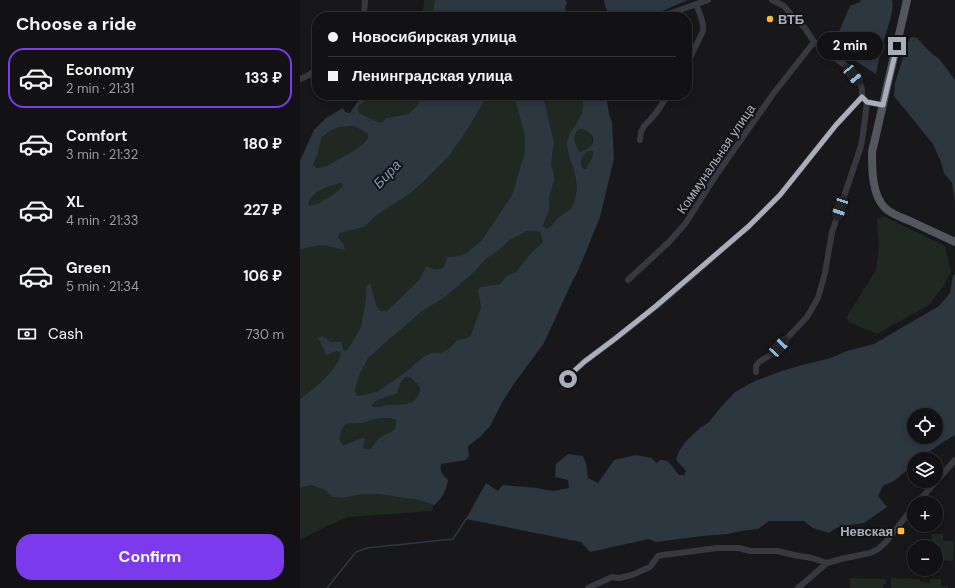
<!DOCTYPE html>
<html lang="en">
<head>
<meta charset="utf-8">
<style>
	body { margin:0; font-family:"DM Sans",sans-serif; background:#1b1b1d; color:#f1f3f6; height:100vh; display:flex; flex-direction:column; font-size:15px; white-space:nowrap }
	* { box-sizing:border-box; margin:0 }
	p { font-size:13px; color:#9c9ea0 }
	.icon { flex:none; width:22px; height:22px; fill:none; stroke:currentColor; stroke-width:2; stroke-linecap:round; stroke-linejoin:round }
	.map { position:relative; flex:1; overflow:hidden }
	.drawer { display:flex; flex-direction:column; background:#121214; width:300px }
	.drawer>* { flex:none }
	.hud { position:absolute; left:12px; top:12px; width:380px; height:88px; border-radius:16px; box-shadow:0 2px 6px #0003,0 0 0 1px #313234; display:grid; align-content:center; height:88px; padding:0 16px; background:#121214 }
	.tools { position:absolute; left:607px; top:408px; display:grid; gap:8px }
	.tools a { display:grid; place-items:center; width:36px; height:36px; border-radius:50%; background:#121214; box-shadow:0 2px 6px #0003,0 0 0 1px #313234; font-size:20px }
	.end { position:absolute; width:18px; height:18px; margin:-9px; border:5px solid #a9aebb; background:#111; box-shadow:0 0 0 2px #111 }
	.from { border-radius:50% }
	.bubble { position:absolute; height:28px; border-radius:14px; background:#121214; box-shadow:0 2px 6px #0003,0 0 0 1px #313234; font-size:13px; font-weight:700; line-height:28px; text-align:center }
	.car { position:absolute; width:12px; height:24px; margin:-12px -6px; border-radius:5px; box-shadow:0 0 3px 1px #0007; background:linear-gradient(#222 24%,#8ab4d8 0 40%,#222 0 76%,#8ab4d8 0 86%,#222 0) }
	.hud b { display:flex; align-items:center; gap:14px; height:38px; font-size:15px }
	.hud b+b { border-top:1px solid #313234 }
	.hud i { width:10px; height:10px; background:#f1f3f6 }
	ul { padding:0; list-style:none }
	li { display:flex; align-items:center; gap:12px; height:60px; margin:0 8px 6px; padding:0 8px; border:2px solid transparent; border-radius:16px }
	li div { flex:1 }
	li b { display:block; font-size:15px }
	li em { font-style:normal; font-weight:700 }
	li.on { border-color:#7c3aed }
	li>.icon { width:36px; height:36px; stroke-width:1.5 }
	h2 { padding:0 16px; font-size:18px; line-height:48px }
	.pay { display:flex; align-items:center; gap:10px; height:44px; padding:0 16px; font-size:15px }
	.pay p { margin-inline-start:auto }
	.button { display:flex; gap:8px; margin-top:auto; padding:8px 16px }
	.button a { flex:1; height:46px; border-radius:16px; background:#7c3aed; color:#fff; font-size:16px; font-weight:700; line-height:46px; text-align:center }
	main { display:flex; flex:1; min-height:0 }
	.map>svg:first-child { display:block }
	.green { fill:#1f2921 }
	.water { fill:#2c3740; fill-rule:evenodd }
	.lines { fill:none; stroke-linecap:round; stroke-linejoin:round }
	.stream { stroke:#2c3740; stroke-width:1.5 }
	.minor { stroke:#383940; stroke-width:6 }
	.major { stroke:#54565f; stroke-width:8 }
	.route { stroke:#a9aebb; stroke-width:5 }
	.poi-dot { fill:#ffbd2b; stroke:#131315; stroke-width:1.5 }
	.labels { text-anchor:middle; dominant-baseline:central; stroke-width:4; stroke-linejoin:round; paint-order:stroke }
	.poi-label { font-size:13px; font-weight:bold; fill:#a9aebb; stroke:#131315; text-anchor:start }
	.street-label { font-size:13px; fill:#a9aebb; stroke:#131315 }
	.water-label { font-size:14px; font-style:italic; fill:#7d9bb9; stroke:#131315 }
</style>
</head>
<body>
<main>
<section class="drawer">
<h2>Choose a ride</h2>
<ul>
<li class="on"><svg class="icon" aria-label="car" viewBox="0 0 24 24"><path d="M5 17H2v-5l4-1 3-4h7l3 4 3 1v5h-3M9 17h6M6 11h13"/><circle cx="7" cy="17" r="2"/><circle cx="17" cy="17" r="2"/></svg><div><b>Economy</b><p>2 min · 21:31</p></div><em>133 ₽</em></li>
<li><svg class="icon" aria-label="car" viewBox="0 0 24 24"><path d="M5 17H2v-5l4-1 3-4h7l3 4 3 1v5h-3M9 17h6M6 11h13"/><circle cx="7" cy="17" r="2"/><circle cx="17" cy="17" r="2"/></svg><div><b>Comfort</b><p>3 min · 21:32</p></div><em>180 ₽</em></li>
<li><svg class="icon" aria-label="car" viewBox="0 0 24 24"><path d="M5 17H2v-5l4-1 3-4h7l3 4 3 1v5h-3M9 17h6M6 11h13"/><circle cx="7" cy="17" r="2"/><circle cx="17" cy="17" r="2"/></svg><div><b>XL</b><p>4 min · 21:33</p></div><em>227 ₽</em></li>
<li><svg class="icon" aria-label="car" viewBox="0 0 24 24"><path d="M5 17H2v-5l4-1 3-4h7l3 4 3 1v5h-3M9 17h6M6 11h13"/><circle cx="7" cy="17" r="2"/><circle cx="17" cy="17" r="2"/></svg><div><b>Green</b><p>5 min · 21:34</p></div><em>106 ₽</em></li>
</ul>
<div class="pay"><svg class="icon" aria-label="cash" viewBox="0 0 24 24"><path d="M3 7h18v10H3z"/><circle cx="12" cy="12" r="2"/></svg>Cash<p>730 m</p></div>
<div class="button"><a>Confirm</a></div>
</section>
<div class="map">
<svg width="655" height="588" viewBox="0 0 655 588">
	<rect width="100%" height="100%" fill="#18181a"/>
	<path class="green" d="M124 0H135L132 17H121L124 5Z
		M67 95H124L116 107 108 114 86 118 83 122 80 123 59 113 58 108Z
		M186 95H214L225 137V151L212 195 182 240 166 253 160 256 147 257 144 267C137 271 133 269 126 266L119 280 87 311H81L77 307 70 283 66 285V298L61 327 48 349 44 351 41 342H31L18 339 22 343 24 352 36 351 41 353C36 372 15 388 0 399V249L22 245 45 250 44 245 38 237 40 233 64 227 78 214 108 195 185 99Z
		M243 95H281L284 106 281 116 273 127 267 151 274 169 277 191 276 199 270 210 260 217 251 228 246 229 243 225 249 211V198L254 181V174L251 165 254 142Z
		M54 126 67 133 68 138 65 142 58 148 27 166 17 168 13 165 17 156 22 137 30 131 39 127Z
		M279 129C285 129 295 134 292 142 291 147 284 150 280 152 275 145 271 136 279 129Z
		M288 151H293C294 157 289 163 286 169H284L281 166C281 158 282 156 288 151Z
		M41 183 43 185 42 187C33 196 22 203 10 206L8 204C11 192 30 185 41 183Z
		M583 216 645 246 651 271 644 285 629 305 577 334 549 322 546 318 576 270 579 247 577 219Z
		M227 231H235L240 232 243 242 232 252 216 273 206 276 200 284 181 287V307L171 335 167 338 157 340 150 348 141 353H131L123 357 103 374 78 391 68 394 57 396 55 391 59 376 68 358 120 313 145 297 172 274 186 259 199 250 210 240Z
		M105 377H110C113 381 120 384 120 389 120 390 119 394 118 395 112 408 98 403 87 405 81 406 77 408 71 406V404L78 400 96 393 101 382Z
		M87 418 94 419 96 421C96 434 90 431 82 436 78 438 74 445 70 449H65L63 447 65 440 43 445 40 441C39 435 42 428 46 424L63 423 75 419Z
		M10 485 25 490 32 497 42 498 63 494H78L119 500 134 505 132 511 48 517 27 526 0 540V488Z
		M632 534H643V541H654L653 561 636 560 637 545H632Z
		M550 578 585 579 586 580V584H583V588H550Z
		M591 578 620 579V582L630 583V579H641V586H648V588H591Z"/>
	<path class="water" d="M135 0H266L267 3 265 7 266 11 271 17H132Z
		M304 0H388L348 17H312C307 13 305 6 304 0Z
		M561 0H592C595 11 586 31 583 43 580 53 578 63 576 74L543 53 538 34 550 6 560 2Z
		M613 37 617 38 629 51 640 60 655 80V201L652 183 644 173 641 162 633 144 594 96 595 83 608 42 610 38Z
		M62 95H67L68 100C62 103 56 105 59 113L80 123 83 122 86 118 108 114 116 107 124 95H186L185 99 170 125 149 156 123 182 108 195 78 214 64 227 40 233 38 237 44 245 45 250 22 245 0 249V161L14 130 26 118 43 108 45 112 50 113ZM54 126 67 133 68 138 65 142 58 148 27 166 17 168 13 165 17 156 22 137 30 131 39 127ZM41 183 43 185 42 187C33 195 22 203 10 206L8 204C11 192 30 185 41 183Z
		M214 95H243L254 142 251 165 254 174V181L249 198V211L243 225 246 229C253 227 254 222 259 217 263 214 268 212 271 208 279 196 277 180 273 167 270 159 267 152 267 143 269 129 282 120 283 107 284 103 282 99 281 95H306L309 114 312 123 314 159 300 217 278 271 271 284 244 343 213 385 203 401 190 426 180 437 168 446 169 456 166 460 141 464C139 471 143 475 148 480 146 491 142 499 134 505L119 500 78 494H63L42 498 32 497 25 490 11 485 0 488V399C15 388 36 372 41 353L36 351 27 355C22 350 24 345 18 339L22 336 31 342H41L44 351 48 349 61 327 66 298V286L70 283 77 307 81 311H87L119 280 126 266C133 269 137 271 144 267L147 257 160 256 166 253 182 240 212 195 225 151V137ZM279 129C286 129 297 136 292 144 289 148 284 150 280 152 275 145 271 136 279 129ZM288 151H293C294 157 289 163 286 169H284L281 166C281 158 283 155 288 151ZM227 231H235L240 232 243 242 232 252 216 272 206 276 200 284 181 287 178 290 181 307 171 335 167 338 157 340 150 348 141 353H131L123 357 103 374 78 391 68 394 57 396 55 391 59 376 68 358 120 313 145 297 172 274 186 259 199 250 210 240ZM105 377H110C113 381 120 384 120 389 120 390 119 394 118 395 112 408 98 403 87 405 81 406 77 408 72 406V404L78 400 97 393 101 382ZM87 418 94 419 96 421C96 434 90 431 82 436 78 438 74 445 70 449H65L63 447 65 440 64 438C58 438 50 444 43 445L40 441C39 435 42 428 46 424L63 423 75 419Z
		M655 274V435L643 442 619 459H614V464L595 480 583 486 578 496 587 507 564 523 543 526 536 528 529 533 513 528 504 521H469L458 529 441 531 428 534 402 536 356 542 349 539 290 552 281 542 166 519 186 483 198 491 203 485 237 488 253 491 269 488 268 480 255 477 256 464 268 454 283 456 286 464 288 478 298 483 314 460 336 455 352 458 356 463 361 460 368 461 379 475H384L386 471 376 460 379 451 387 440 400 428 409 422 421 407 435 392 455 381 482 371 499 366 531 358 547 351 574 344 639 306 650 293 653 276ZM614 415H636V437H614Z"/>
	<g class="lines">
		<path class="stream" d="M27 588 56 552 67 548 153 539 166 519"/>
		<path class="minor" d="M472 0 484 6 494 18 504 27 514 42 546 66 560 83 562 89V97
			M64 17 65 0
			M360 17 408 0
			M387 64 403 31V25L401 17 396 4
			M0 79 9 75 17 68
			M340 140 341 132 344 126 350 120 356 113 368 95
			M328 280 369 242 385 224 417 174 473 94 514 42
			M456 372V366L459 362 472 354 507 317 518 298 525 273 532 232 561 146 563 134 567 102 583 105
			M264 387 273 372 284 362 316 338 357 306 449 226 480 195 536 125 562 97 567 102
			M617 503 655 460
			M288 588 312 577 319 578 332 575 350 567 358 556 363 555 379 553 417 548H439L450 551H477L494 555 512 558 527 563
			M498 588 527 563 541 559 570 553 578 549 586 542 614 506"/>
		<path class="major" d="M607 0 572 152C572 170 572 195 585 208 591 214 603 218 610 221 625 228 640 235 655 242"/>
	</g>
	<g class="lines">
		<path class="route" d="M268 379 273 372 284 362 316 338 356 306 449 226 480 195 536 125 562 97 567 102 583 105 597 46"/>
	</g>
	<g class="poi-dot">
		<circle cx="470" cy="19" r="4"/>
		<rect x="597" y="527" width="8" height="8" rx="2"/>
	</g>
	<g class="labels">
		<g class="poi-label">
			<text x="478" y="19">ВТБ</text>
			<text x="593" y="531" text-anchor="end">Невская</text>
		</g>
		<g class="street-label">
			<text transform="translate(416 159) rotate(-56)">Коммунальная улица</text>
		</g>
		<g class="water-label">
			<text transform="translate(87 174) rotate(-47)">Бира</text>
		</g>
	</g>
</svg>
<div class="tools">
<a><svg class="icon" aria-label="locate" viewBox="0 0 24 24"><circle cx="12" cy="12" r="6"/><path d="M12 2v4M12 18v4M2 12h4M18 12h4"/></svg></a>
<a><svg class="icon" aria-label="layers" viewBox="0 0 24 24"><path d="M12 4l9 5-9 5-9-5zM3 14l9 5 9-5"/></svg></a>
<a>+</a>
<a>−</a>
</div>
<i class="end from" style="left:268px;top:379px"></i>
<i class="end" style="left:597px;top:46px"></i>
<div class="bubble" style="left:517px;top:32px;width:66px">2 min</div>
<i class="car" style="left:553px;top:75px;rotate:141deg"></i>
<i class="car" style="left:540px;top:208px;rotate:198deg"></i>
<i class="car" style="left:479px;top:347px;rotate:43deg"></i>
<div class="hud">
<b><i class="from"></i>Новосибирская улица</b>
<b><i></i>Ленинградская улица</b>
</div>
</div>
</main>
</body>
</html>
